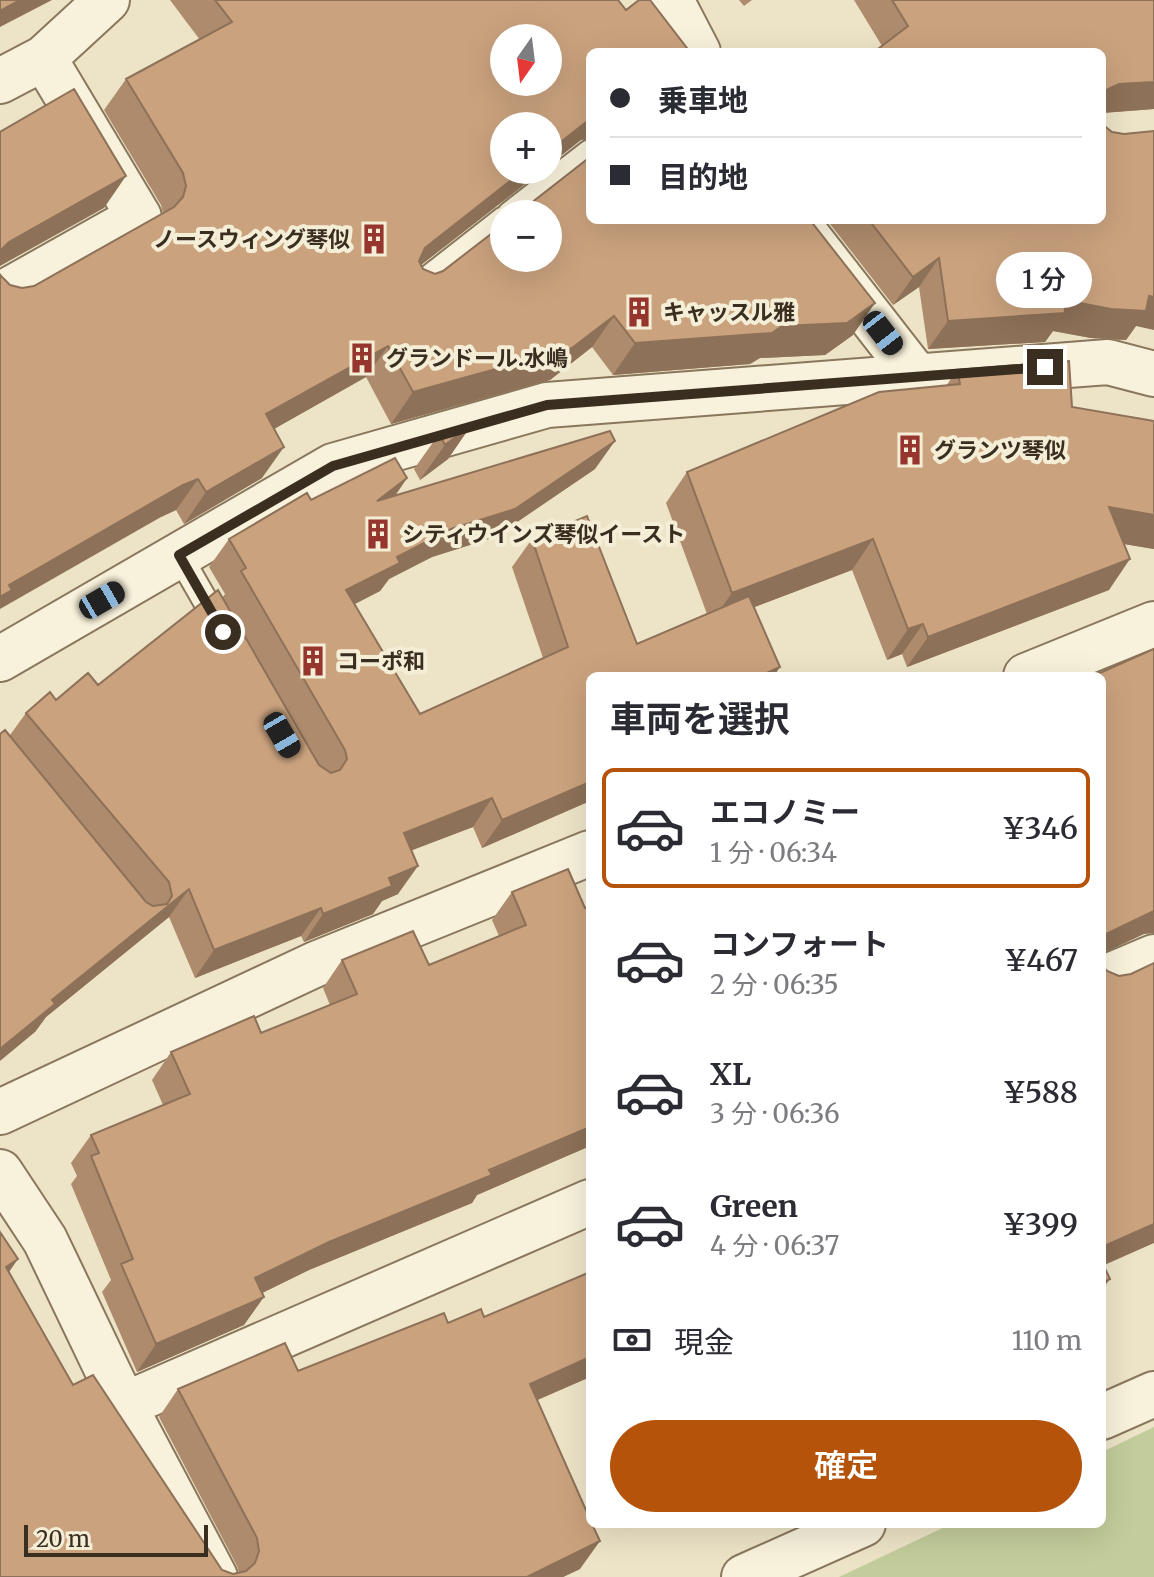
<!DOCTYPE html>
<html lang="ja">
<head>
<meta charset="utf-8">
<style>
	body { margin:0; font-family:Merriweather,"Noto Sans JP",serif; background:#f2f2f3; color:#2b2b33; height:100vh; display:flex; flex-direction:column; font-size:30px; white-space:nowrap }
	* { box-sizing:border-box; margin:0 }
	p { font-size:26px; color:#7c7c81 }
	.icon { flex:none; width:44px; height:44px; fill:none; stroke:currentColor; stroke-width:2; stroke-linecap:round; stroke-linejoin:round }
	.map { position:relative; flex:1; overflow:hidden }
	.panel { position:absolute; left:586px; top:672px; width:520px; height:856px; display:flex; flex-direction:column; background:#fff; border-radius:12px; box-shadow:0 8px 32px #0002 }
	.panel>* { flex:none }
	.banner { position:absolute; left:586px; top:48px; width:520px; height:176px; border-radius:12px; box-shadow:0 8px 32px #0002; display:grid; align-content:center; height:176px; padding:0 24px; background:#fff }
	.needle { width:52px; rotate:194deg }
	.controls { position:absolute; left:490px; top:24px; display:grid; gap:16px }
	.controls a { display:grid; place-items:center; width:72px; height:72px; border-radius:50%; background:#fff; box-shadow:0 8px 32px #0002; font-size:40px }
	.scale { position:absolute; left:24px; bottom:20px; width:184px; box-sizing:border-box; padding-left:8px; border:4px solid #3a2e20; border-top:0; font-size:22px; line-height:28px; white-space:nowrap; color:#3a2e20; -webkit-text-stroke:6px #f5eed7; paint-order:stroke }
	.end { position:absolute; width:36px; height:36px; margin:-18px; border:10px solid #3a2e20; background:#fff; box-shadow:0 0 0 4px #fff }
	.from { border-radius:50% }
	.bubble { position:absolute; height:56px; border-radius:28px; background:#fff; box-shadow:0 8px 32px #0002; font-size:26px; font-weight:600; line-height:56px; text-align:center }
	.car { position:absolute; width:24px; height:48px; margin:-24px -12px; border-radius:10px; box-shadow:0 0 6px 2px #0007; background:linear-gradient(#222 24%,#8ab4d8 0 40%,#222 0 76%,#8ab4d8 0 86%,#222 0) }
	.banner b { display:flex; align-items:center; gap:28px; height:76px; font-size:30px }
	.banner b+b { border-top:2px solid #e1e1e2 }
	.banner i { width:20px; height:20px; background:#2b2b33 }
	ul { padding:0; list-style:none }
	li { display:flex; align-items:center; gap:24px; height:120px; margin:0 16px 12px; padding:0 8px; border:4px solid transparent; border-radius:12px }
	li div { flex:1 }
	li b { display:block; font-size:30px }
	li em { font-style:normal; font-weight:600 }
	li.on { border-color:#b45309 }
	li>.icon { width:72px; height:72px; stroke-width:1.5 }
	h2 { padding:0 24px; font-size:36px; line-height:96px }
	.pay { display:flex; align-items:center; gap:20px; height:88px; padding:0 24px; font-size:30px }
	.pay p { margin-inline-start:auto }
	.primary-button { display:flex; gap:16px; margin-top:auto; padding:16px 24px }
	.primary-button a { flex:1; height:92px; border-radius:48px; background:#b45309; color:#fff; font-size:32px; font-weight:600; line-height:92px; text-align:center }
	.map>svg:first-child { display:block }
	.green { fill:#c3cc9b }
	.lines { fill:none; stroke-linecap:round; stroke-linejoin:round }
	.lane-casing { stroke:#89775d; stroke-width:28 }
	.street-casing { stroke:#89775d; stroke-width:48 }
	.lane { stroke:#f8f1db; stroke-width:24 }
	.street { stroke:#f8f1db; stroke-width:44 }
	.wall { fill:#ae8b6c }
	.shaded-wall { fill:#8d7158 }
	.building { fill:#caa27e; stroke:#8d7158; stroke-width:2; fill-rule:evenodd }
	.route { stroke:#3a2e20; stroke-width:10 }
	.labels { text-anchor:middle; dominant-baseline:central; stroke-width:8; stroke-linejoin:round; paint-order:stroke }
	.poi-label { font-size:22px; font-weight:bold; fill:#3a2e20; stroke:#f5eed7; text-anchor:start }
</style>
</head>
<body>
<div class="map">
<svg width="1154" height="1577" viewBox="0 0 1154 1577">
	<rect width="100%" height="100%" fill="#ede4c7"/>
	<path class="green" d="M1154 1427V1577H839L951 1524H1102V1452Z"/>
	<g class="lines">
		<g class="lane-casing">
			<path id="lane" d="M510 214 590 152
				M412 291 504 219
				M179 555 221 628"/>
		</g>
		<g class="street-casing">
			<path id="street" d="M671 0 698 52
				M0 81 44 58 107 0
				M795 220 918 378
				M0 295 139 217 44 58
				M0 659 333 466 547 405 1108 362 1154 374
				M1026 676 1154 624
				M1102 979 1154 957
				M0 1112 316 964 590 853
				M0 1172 45 1240 124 1405 215 1577
				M124 1405 590 1202
				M1102 1417 1154 1394
				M744 1577 863 1524"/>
		</g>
		<use href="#lane" class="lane"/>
		<use href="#street" class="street"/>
	</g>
	<path class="wall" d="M170 0H618L590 52 581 140 504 170H543L421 265 423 269 435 274 853 335 825 355 760 358 750 364 613 375 592 347 550 380 391 424 366 377 274 429 262 478 184 524 176 510 161 517 1 276 10 285 22 288 34 286 163 213 161 205 104 110 126 79 200 40Z
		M739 0H752L744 6Z
		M854 0H1154V109L1102 113 882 46Z
		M827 220H1102L1136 326 1126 340 1091 338 1053 331 1045 342 928 349 919 287 893 305Z
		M957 370 1072 407 1154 549 1124 544 1109 590 907 667 902 654 887 660 852 570 754 607 590 676V801L482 848 473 827 411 850 398 894 382 901 373 914 304 942 301 936 195 978 169 917 46 1017 35 1032 10 735 26 713 56 700 98 685 222 598 225 594 209 567 229 539 311 500 407 478 395 496 595 469 495 537 432 557 389 579 380 591 355 604 420 714 543 658 512 567 532 539 637 644 707 614 666 503 687 472 946 386Z
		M472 424 448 459 420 480 414 469 439 434Z
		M512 892 585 908 590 1146 477 1195 472 1203 309 1270 262 1293 244 1325 137 1372 102 1292 111 1280 71 1184 77 1176 71 1163 91 1135 163 1105 152 1080 171 1052 261 1033 330 1005 323 988 342 960 429 965 499 936 492 920Z
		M590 1272V1377L537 1400 580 1569 563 1577H0L9 1273 73 1385 222 1570 233 1574 239 1573 237 1566 159 1417 178 1389 298 1371 448 1323 484 1317Z"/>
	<path class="shaded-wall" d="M20 0H52L0 27V11Z
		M1154 82V109L1102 113V96L1108 89 1119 84Z
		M590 119V139L581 140 548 166V152Z
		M524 170H543L403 279 425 248Z
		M126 176 104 208 0 266V252L9 242Z
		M939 258 919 287 893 305 913 277Z
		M1149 296 1154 297V330L1136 326 1126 340 1091 338 1053 331 1045 342 928 349 948 321 1064 300Z
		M875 303 853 335 825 355 760 358 750 364 613 375 635 343 782 326Z
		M614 316 592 347 550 380 391 424 413 392Z
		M388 346 366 377 244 446 266 414Z
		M472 424 448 459 420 480 445 445Z
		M615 441 595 469 495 537 432 557 389 579 380 591 327 618 346 590 397 557Z
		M284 447 262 478 184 524 206 492Z
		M407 478 388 506 377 501Z
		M198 479 176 510 161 517 0 609V597L9 585 183 485Z
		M1109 507 1154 515V549L1088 538Z
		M873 539 852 570 710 624 732 593Z
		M1130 559 1109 590 907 667 928 637Z
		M923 624 902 654 887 660 908 629Z
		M780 667 774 676H760Z
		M590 782V801L482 848 502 820Z
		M492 798 473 827 384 861 404 833Z
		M418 866 398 894 382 901 373 914 304 942 323 914 389 878Z
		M189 889 169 917 46 1017 35 1032 0 1061V1049L52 1000Z
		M321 908 301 936 195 978 214 950Z
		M1154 911V933L1144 934 1102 954V935Z
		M590 1127V1146L477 1195 472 1203 309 1270 236 1306 255 1278 329 1242Z
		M1154 1224V1243L1102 1266V1247Z
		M18 1259 0 1285 6 1267Z
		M1110 1279 1102 1290V1283Z
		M264 1297 244 1325 137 1372 156 1344Z
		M590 1357V1377L510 1412 530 1384Z
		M600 1541 580 1569 563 1577H527Z"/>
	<path class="building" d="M0 0H20L0 11Z
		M215 0H618L626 10 639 0H650L690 52H590V119L548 152V126H504V170H524L425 248 419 261 423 269 435 274 443 271 504 224V258H548V214H517L590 157V220H810L875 303 847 323 782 326 772 333 635 343 614 316 572 348 413 392 388 346 266 414 284 447 206 492 198 479 183 485 9 585 12 590 0 597V274L1 276 10 285 22 288 34 286 174 207 183 197 186 186 183 173 126 79 232 22ZM504 38H548V82H504Z
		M892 0H1154V82L1119 84 1108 89 1102 96V52H874L908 26Z
		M74 89 126 176 9 242 1 250 0 253V132Z
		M1102 124 1112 132 1124 134 1154 131V297L1149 296 1146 311 1111 309 1064 300 1065 313 948 321 939 258 913 277 869 220H1102Z
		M1069 361 1072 407 1154 421V515L1109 507 1130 559 928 637 923 624 908 629 873 539 732 593 687 472 879 392 960 384 957 370Z
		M472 424 445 445 439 434Z
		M610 431 615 441 515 509 451 529 397 557 400 563 346 590 420 714 568 647 532 539 587 516 637 644 749 596 780 667 760 676H590V782L502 820 492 798 404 833 418 866 389 878 392 886 323 914 321 908 214 950 189 889 52 1000 55 1004 0 1049V734L5 730 146 902 153 906 167 904 172 896 169 882 26 713 50 692 56 700 88 673 98 685 218 590 319 765 331 773 340 770 347 759 345 750 241 571 246 568 229 539 307 493 311 500 395 458 407 478 377 501Z
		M1154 649V911L1102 936V676H1093Z
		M568 869 585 908 590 906V1127L489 1170 492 1175 329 1242 255 1278 264 1297 156 1344 121 1264 133 1259 91 1156 99 1153 91 1135 190 1094 171 1052 254 1016 261 1033 357 994 342 960 413 931 429 965 526 925 512 892Z
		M1154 963V1224L1102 1247V965L1107 971 1119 976 1131 974Z
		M0 1232 18 1259 6 1267 73 1385 93 1375 222 1570 233 1574 246 1571 255 1563 259 1551 257 1538 178 1389 285 1343 298 1371 444 1313 448 1323 481 1309 484 1317 590 1272V1357L530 1384 590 1519V1524H592L600 1541 527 1577H0Z
		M1102 1262 1110 1279 1102 1283Z"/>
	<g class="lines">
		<path class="route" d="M223 632 179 555 333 466 547 405 1045 367"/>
	</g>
	<defs>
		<g id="building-bare" transform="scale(2.4)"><path d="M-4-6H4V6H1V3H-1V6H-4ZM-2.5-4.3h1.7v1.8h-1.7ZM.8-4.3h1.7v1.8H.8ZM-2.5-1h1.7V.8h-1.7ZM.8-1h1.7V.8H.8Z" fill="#96342e" stroke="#f5eed7" stroke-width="2.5" paint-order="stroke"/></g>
	</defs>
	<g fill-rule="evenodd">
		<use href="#building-bare" x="374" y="239"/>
		<use href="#building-bare" x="639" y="312"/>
		<use href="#building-bare" x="362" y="358"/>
		<use href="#building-bare" x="910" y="450"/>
		<use href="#building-bare" x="378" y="534"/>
		<use href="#building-bare" x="313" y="661"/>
	</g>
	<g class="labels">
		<g class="poi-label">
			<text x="350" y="239" text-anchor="end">ノースウィング琴似</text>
			<text x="663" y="312">キャッスル雅</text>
			<text x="386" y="358">グランドール.水嶋</text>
			<text x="934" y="450">グランツ琴似</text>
			<text x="402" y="534">シティウインズ琴似イースト</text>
			<text x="337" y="661">コーポ和</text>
		</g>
	</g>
</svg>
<div class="controls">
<a><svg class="needle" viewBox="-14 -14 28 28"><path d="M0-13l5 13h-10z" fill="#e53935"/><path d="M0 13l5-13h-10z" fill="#7c7c81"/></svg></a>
<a>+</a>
<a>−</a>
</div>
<div class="scale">20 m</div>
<i class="end from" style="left:223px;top:632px"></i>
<i class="end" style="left:1045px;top:367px"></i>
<div class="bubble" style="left:996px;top:252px;width:96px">1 分</div>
<i class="car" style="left:883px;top:333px;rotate:142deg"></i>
<i class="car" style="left:102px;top:600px;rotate:60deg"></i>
<i class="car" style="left:282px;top:735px;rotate:150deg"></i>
<div class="banner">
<b><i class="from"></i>乗車地</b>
<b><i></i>目的地</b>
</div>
<section class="panel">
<h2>車両を選択</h2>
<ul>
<li class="on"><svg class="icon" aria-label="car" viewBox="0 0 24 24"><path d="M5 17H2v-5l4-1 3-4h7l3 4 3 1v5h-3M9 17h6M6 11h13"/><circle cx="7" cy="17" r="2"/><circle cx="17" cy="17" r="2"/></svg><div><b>エコノミー</b><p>1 分 · 06:34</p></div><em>¥346</em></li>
<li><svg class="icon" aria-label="car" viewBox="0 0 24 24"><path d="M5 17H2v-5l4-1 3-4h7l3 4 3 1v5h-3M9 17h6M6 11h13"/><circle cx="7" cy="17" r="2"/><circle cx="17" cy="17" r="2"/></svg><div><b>コンフォート</b><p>2 分 · 06:35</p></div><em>¥467</em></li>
<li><svg class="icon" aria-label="car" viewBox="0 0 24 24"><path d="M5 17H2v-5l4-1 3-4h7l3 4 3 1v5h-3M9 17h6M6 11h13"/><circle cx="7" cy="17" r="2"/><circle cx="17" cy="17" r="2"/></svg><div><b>XL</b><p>3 分 · 06:36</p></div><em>¥588</em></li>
<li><svg class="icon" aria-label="car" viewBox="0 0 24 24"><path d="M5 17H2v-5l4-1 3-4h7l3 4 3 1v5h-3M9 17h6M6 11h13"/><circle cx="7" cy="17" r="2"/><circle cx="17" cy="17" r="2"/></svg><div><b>Green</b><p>4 分 · 06:37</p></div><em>¥399</em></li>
</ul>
<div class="pay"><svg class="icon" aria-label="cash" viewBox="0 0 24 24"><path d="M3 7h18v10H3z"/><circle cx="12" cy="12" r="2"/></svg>現金<p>110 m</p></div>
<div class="primary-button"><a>確定</a></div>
</section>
</div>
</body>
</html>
